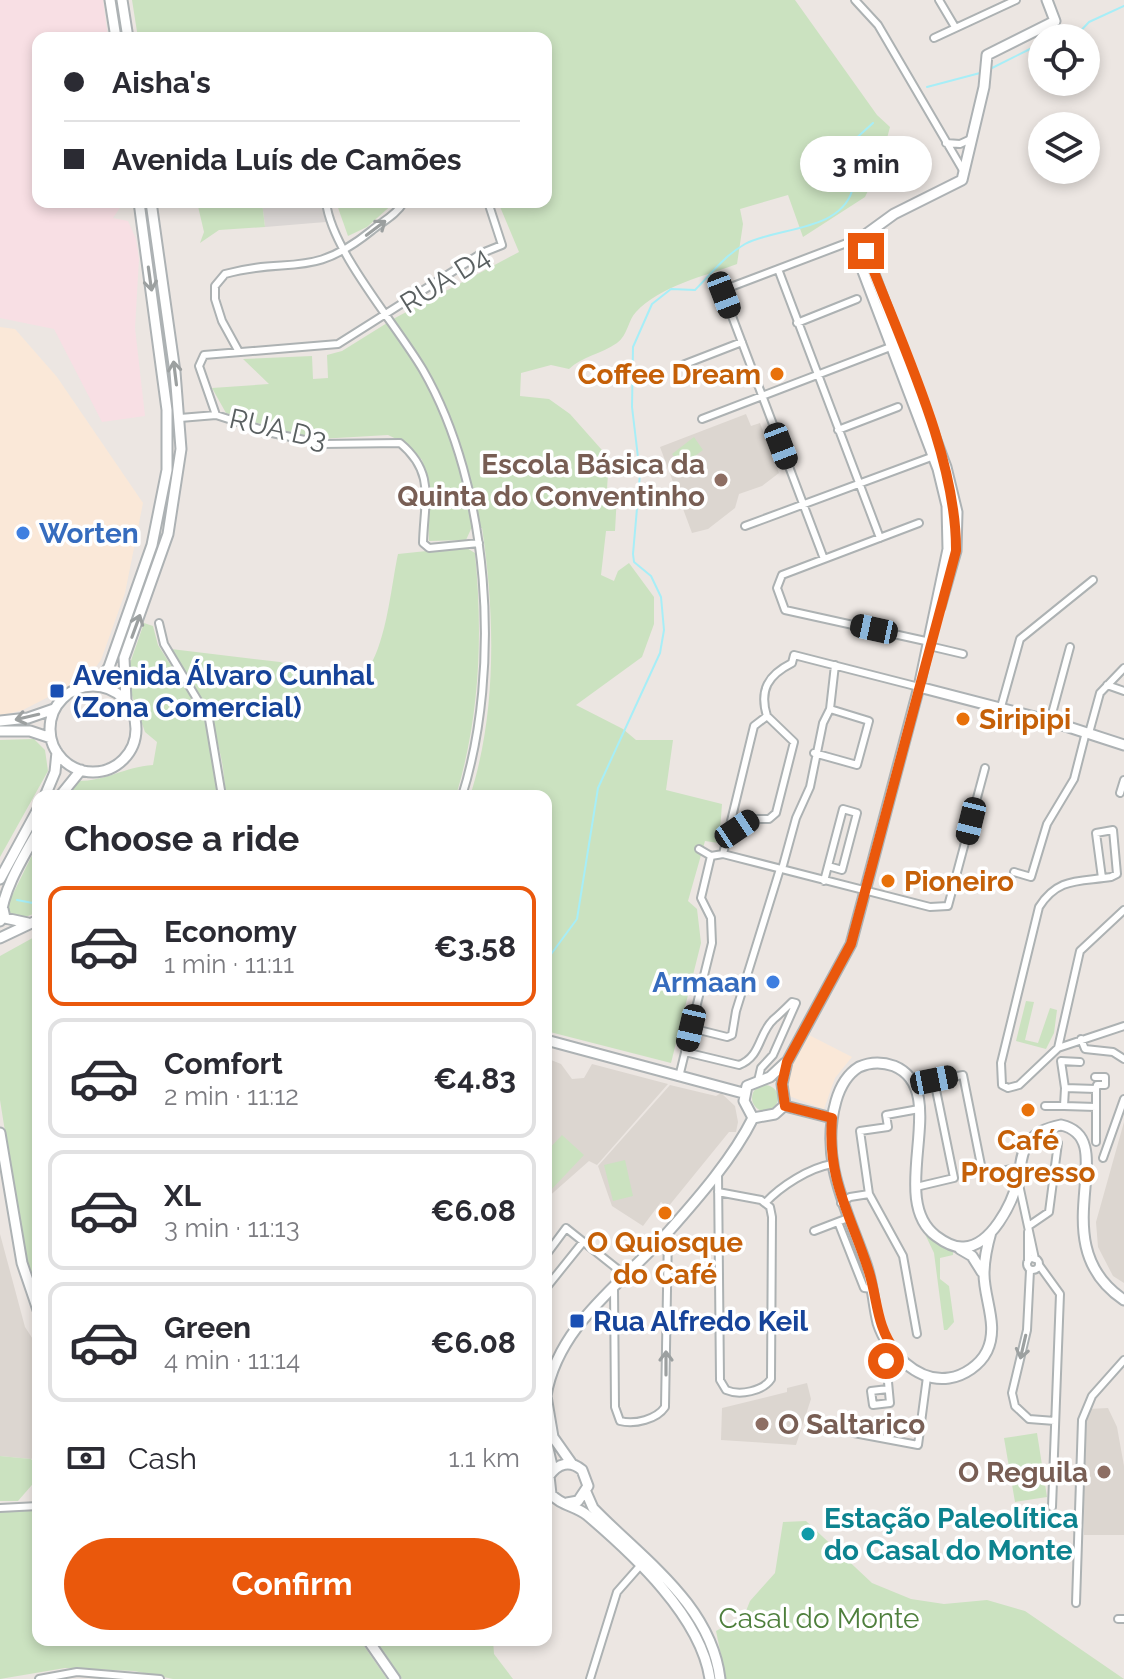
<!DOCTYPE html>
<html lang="en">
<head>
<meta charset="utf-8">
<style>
	body { margin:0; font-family:Raleway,sans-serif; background:#f7f7f7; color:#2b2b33; height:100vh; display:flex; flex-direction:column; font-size:30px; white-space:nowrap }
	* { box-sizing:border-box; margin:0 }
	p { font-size:26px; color:#7c7c81 }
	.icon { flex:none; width:44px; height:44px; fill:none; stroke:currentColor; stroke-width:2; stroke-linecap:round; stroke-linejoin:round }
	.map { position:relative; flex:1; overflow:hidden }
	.sheet { position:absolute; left:32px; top:790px; width:520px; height:856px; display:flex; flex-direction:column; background:#fff; border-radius:16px; box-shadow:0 4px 12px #0003 }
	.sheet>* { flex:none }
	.hud { position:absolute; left:32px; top:32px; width:520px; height:176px; border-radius:16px; box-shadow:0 4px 12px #0003; display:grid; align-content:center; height:176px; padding:0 32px; background:#fff }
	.controls { position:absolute; left:1028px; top:24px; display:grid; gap:16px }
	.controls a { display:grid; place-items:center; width:72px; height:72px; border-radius:50%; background:#fff; box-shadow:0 4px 12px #0003; font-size:40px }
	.end { position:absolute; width:36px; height:36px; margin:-18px; border:10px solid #ea580c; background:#fff; box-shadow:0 0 0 4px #fff }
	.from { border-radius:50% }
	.bubble { position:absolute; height:56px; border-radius:28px; background:#fff; box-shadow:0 4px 12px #0003; font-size:26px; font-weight:700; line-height:56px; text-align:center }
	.car { position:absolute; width:24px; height:48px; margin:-24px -12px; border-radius:10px; box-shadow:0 0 6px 2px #0007; background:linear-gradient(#222 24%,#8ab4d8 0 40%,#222 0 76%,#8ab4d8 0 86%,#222 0) }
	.hud b { display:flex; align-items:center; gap:28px; height:76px; font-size:30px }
	.hud b+b { border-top:2px solid #e1e1e2 }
	.hud i { width:20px; height:20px; background:#2b2b33 }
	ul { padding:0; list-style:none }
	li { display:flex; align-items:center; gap:24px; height:120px; margin:0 16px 12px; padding:0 16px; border:4px solid #e1e1e2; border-radius:16px }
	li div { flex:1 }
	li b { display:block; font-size:30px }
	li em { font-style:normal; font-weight:700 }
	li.on { border-color:#ea580c }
	li>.icon { width:72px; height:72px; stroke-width:1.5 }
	h2 { padding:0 32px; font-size:36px; line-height:96px }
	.pay { display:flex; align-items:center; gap:20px; height:88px; padding:0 32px; font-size:30px }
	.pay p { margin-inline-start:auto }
	.cta { display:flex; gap:16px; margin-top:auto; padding:16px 32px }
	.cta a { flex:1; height:92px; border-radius:48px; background:#ea580c; color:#fff; font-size:32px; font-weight:700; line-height:92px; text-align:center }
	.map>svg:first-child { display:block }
	.commercial { fill:#fae8d8 }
	.industrial { fill:#dad6d4 }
	.education { fill:#dcd6d0 }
	.medical { fill:#f8dfe4 }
	.green { fill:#cbe2c0 }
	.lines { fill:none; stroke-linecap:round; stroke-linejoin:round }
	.stream { stroke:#a7eef7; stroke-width:2 }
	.street-casing { stroke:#adb2b3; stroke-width:10 }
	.secondary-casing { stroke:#adb2b4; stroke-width:13 }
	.street { stroke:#fff; stroke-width:6 }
	.secondary { stroke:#fff; stroke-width:9 }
	.oneway { stroke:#9ca0a0 }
	.route { stroke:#ea580c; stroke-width:10 }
	.food-dot { fill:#e8710a; stroke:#fff; stroke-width:3 }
	.education-dot { fill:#8d6e63; stroke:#fff; stroke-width:3 }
	.shop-dot { fill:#3f7fe0; stroke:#fff; stroke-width:3 }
	.transit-dot { fill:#1a4fb4; stroke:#fff; stroke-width:3 }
	.culture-dot { fill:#0f9aa8; stroke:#fff; stroke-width:3 }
	.labels { text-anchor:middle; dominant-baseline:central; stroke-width:7; stroke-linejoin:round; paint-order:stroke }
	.street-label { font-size:28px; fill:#5a6061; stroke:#fff }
	.food-label { font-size:28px; font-weight:bold; fill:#c56008; stroke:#fff; text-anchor:start }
	.education-label { font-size:28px; font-weight:bold; fill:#785e54; stroke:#fff; text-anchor:end }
	.shop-label { font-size:28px; font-weight:bold; fill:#366cbe; stroke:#fff; text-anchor:start }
	.transit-label { font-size:28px; font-weight:bold; fill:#164399; stroke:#fff; text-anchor:start }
	.culture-label { font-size:28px; font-weight:bold; fill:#0d838f; stroke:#fff; text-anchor:start }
	.park-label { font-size:28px; fill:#4e7f3c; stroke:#fff }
</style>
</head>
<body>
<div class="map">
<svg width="1124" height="1679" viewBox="0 0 1124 1679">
	<rect width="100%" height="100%" fill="#ece6e2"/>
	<path class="commercial" d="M0 327 15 329 57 377 143 503 125 593 101 660 95 668 60 691 23 710 0 716Z
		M809 1035 852 1057 835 1078 824 1109 789 1096V1070Z"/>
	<path class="industrial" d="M262 202H322L326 222 265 227Z"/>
	<path class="education" d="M746 414 751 426 760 423 779 473 762 486 739 494 735 508 708 529 692 533 660 447Z
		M546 1058 561 1064 572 1079 584 1078 592 1064 668 1084 597 1165 589 1161 546 1199Z
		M670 1085 716 1096 721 1093 735 1106 738 1122 736 1132H729L668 1207 661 1202 643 1226 612 1206 598 1166Z
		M1124 1122V1283L1113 1276 1098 1247 1096 1222Z
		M0 1234 25 1327 38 1347V1456L31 1459 0 1456Z
		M807 1383 811 1399 796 1445 721 1440 722 1408 787 1392V1388Z
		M1108 1408 1117 1427 1124 1466V1535H1084V1430L1088 1409Z"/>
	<path class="medical" d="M0 0H103L108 38H38V202H128L123 203 113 218 128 221 136 239 139 259 135 328 145 416 102 422 54 329 0 318Z"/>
	<path class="green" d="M132 0H795L877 115 890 127 879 168 865 197 803 237 788 195 740 209 743 224 737 264C705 276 660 286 636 312 628 320 628 335 617 343 601 354 583 356 569 369L551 365 521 373 520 396 549 399 570 414 609 458 607 489 617 495 615 531H606L601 575 614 581 618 571 629 563 654 597V624L642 657 576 705 623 729 636 740H673L666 790 722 804 719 843 705 841 688 901 697 909 701 943 671 1063 546 1031V796H470C497 713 495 614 482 528L471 529 466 540 429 541 426 475 422 460 407 444 388 435 319 439 298 436 226 413 212 388 269 384 243 359 312 356 313 379 328 378 327 355 342 351 395 318 519 252 498 202H546V38H138Z
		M197 202H262L265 227 219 230 200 243 204 232Z
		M336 202H395L367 227 348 236Z
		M694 437 703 450 682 466 672 454Z
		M465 547 475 553C483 636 480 716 456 796H225C224 735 202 699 171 649L280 662 351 685C385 670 390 590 398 554Z
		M144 623 153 626 158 645 205 719 220 796H66L77 781C107 781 124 767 153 765L157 742 145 732 129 687 127 672Z
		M34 739 45 750 48 771 0 857V740Z
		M38 843V912L23 918 11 916 7 906Z
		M38 935V1298L23 1245 0 1100V956Z
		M1026 1001 1034 1002 1025 1040 1038 1043 1050 1008 1057 1010 1054 1033 1046 1049 1016 1041Z
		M752 1098a13 13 0 1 1 26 0a13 13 0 1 1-26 0Z
		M562 1135 584 1155 550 1191 546 1187V1152Z
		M625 1160 633 1196 613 1201 604 1165Z
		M924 1232 953 1251V1255L940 1258V1279L949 1286 954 1322 947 1330H944L934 1253Z
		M1037 1433 1047 1497 1015 1502 1004 1438Z
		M0 1456 31 1459 38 1466V1478L18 1501H0Z
		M38 1507V1640H360L387 1679H173L134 1671 65 1668 0 1679V1510Z
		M806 1521 872 1583 911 1599 944 1604 987 1600 1025 1611 1124 1679H726L716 1631 744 1616 750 1601 775 1573 783 1522Z
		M376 1640H493L494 1654 513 1679H402Z"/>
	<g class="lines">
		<path class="stream" d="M1074 38 1089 22 1124 6
			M990 69 1030 49 1042 48
			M927 87 980 73
			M17 900 38 904
			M546 961 577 919 598 788 660 653 664 630 661 597 651 576 634 562 633 554 640 474 632 407 633 347 652 304 671 289 695 290C712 273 724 256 745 244 776 227 839 232 852 191 857 176 850 158 852 142L873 123"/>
		<g class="street-casing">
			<path id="street" d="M855 0 878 25 964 172
				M939 0 955 27
				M934 38 1016 0
				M946 143 960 144 971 139
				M326 202C332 252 396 324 423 370 490 486 502 669 462 796
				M778 269 880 538
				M797 323 857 299
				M239 352 222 321 215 299V286L225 274C290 256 310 280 371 231 383 221 396 215 404 202
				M680 366 742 342
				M216 415 199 366 204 355 338 344 482 253 502 245 488 202
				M180 418 216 415 272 433 323 444 400 443C436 473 424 501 423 543L429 548 479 543
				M702 419 893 346
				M838 430 898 407
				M919 523 782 575 777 588 785 610 930 642
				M745 526 934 456
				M824 559 724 295 728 288 852 241
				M159 623 164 644 209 719 222 796
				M929 646 963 654
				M1107 685 1124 691
				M1001 707 1020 639 1093 580
				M1050 721 1070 647
				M1089 733 1100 693 1124 668
				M814 753 857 765 869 721 830 709
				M1120 793 1124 780
				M727 838 753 819H769L776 813 794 742 767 716
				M699 849 711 856
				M723 854 754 726 767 716C759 690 768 675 792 663L794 655 919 687
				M711 856 723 854 930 907 948 906 985 768
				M782 869 796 818 810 787 823 723 830 709 835 665
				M1014 872 1031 877 1047 824 1074 779 1086 732
				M1102 878 1096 833 1113 830 1117 874 1111 877C1079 882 1058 877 1039 907L1001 1063 1002 1085 1008 1088 1019 1085 1058 1048 1124 1026
				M824 881 843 809 857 813 842 870 828 866
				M691 1028 727 1037 732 1035 736 1011 780 869
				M1081 1039 1085 1049 1113 1052 1124 1059
				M1058 1048 1080 951 1124 910
				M685 1052 739 1065C762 1056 758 1033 774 1019 780 1014 786 1008 792 1002L796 1003 773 1055 761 1068 758 1081
				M679 1077 712 943 711 918 701 898 711 856
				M1095 1077H1105V1085H1097L1096 1089
				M1065 1088 1061 1061 1080 1062
				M1045 1106H1064
				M1096 1107 1064 1106 1065 1088 1096 1089V1142
				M1103 1158 1124 1099
				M718 1174 720 1380 726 1390C740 1396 763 1391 771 1379L772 1217 770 1207 761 1200 718 1192
				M1018 1180 1035 1259
				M916 1187 954 1178 934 1080 963 1075 983 1175 1021 1167
				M869 1194 860 1131 888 1127 886 1115 919 1109
				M765 1203C781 1186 809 1168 832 1164
				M841 1203 850 1197 869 1194 903 1256 917 1334
				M838 1222 864 1288 872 1289
				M1030 1225 1049 1212 1058 1143
				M814 1231 848 1218
				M546 1255 566 1228 625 1275
				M1027 1264a6 6 0 1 1 12 0a6 6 0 1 1-12 0Z
				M1028 1261V1232
				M1039 1265 1060 1294 1052 1507
				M1030 1270 1027 1330 1012 1393 1015 1406 1029 1419 1055 1421
				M614 1287 615 1407 620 1421C635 1425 657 1419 665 1407L668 1232
				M546 1288 583 1242
				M888 1389 871 1391 873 1405 890 1403 886 1361 896 1352
				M854 1433 918 1445 927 1377
				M0 1508 38 1506
				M1076 1603 1082 1420 1092 1396 1124 1360
				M1118 1619H1124
				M39 1679 77 1672 160 1679
				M590 1679 617 1592 639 1567"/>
		</g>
		<g class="secondary-casing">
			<path id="secondary" d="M110 0 116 38
				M122 0 128 38
				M861 238 894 214 962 180 984 87 987 55 1055 21 1047 0
				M862 242 946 467 957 512 956 551 940 607
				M96 686 109 667 152 545 167 470V410L139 202
				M50 729a43 43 0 1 1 86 0a43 43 0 1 1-86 0Z
				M919 687 1050 721 1124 745
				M126 701 124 658 168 534 181 449 175 372 151 202
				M0 721 28 718 54 709
				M0 731H30L51 738
				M45 796 55 772 57 752
				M60 796 81 770
				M0 879 38 809
				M3 909 5 918 28 923
				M0 921C3 889 22 859 38 831
				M0 938 38 920
				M546 1040 743 1093
				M785 1106 832 1118
				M753 1118 775 1114 785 1105 782 1084 787 1062 851 944 919 687 948 549 947 506 938 469 853 245
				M753 1118 744 1101 747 1086 770 1077 785 1063
				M0 1133 22 1263 38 1310
				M991 1232C987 1246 984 1260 984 1274 984 1299 999 1326 987 1351 980 1365 964 1376 949 1378 917 1383 887 1351 878 1323 873 1303 873 1283 866 1264 847 1209 819 1161 836 1101 840 1087 846 1075 859 1067 870 1062 883 1062 894 1066 953 1090 885 1198 936 1236 944 1242 954 1248 964 1247 991 1246 1012 1204 1018 1180 1021 1169 1020 1155 1027 1145 1035 1132 1047 1128 1061 1125 1124 1139 1039 1243 1124 1300
				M960 1249 972 1256 982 1272
				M546 1396C558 1324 624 1282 669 1231 699 1197 733 1158 753 1118
				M546 1396 553 1437 572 1464
				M546 1440 553 1470
				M586 1492 593 1508C642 1559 711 1604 720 1679
				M567 1503 578 1501 588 1486 582 1470C570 1460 558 1463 549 1476L551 1494C560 1505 576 1506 587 1515 634 1555 701 1617 710 1679
				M368 1640 395 1679"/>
		</g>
		<use href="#street" class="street"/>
		<use href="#secondary" class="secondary"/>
	</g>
	<defs><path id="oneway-shaft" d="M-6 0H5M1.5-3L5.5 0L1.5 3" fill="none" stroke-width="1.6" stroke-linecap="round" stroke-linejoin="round" transform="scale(2)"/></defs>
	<g class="oneway">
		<use href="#oneway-shaft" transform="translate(376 228) rotate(-37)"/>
		<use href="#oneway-shaft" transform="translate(150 279) rotate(82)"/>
		<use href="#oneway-shaft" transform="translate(175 373) rotate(-97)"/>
		<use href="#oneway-shaft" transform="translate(136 626) rotate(-70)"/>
		<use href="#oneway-shaft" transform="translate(27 717) rotate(167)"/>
		<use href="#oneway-shaft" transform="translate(1023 1347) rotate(103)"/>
		<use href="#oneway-shaft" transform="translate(666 1363) rotate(-90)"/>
	</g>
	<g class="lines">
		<path class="route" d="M866 251C900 341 957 457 956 551L851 944 787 1062 782 1084 785 1106 832 1118C827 1181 851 1215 869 1272 878 1301 876 1326 896 1352L886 1361"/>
	</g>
	<g class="food-dot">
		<circle cx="777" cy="374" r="8"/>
		<circle cx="963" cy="719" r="8"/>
		<circle cx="888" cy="881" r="8"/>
		<circle cx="1028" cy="1110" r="8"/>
		<circle cx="665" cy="1213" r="8"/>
	</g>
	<g class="education-dot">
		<circle cx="721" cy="480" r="8"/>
		<circle cx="762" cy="1424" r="8"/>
		<circle cx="1104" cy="1472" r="8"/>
	</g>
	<g class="shop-dot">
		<circle cx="23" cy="533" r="8"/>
		<circle cx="773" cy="982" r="8"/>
	</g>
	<g class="transit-dot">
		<rect x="49" y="683" width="16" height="16" rx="4"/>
		<rect x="569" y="1313" width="16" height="16" rx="4"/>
	</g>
	<circle class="culture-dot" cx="808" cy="1534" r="8"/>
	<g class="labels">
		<g class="street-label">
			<text transform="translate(445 280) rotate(-32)">RUA D4</text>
			<text transform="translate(278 429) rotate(13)">RUA D3</text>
		</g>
		<g class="food-label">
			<text x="761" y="374" text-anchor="end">Coffee Dream</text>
			<text x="979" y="719">Siripipi</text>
			<text x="904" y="881">Pioneiro</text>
			<text x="1028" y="1140" text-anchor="middle">Café<tspan x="1028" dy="32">Progresso</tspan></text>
			<text x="665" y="1242" text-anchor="middle">O Quiosque<tspan x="665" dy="32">do Café</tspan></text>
		</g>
		<g class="education-label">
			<text x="705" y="464">Escola Básica da<tspan x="705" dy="32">Quinta do Conventinho</tspan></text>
			<text x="778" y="1424" text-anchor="start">O Saltarico</text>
			<text x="1088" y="1472">O Reguila</text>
		</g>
		<g class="shop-label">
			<text x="39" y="533">Worten</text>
			<text x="757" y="982" text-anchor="end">Armaan</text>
		</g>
		<g class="transit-label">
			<text x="73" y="675">Avenida Álvaro Cunhal<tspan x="73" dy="32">(Zona Comercial)</tspan></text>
			<text x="593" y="1321">Rua Alfredo Keil</text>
		</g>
		<g class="culture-label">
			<text x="824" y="1518">Estação Paleolítica<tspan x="824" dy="32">do Casal do Monte</tspan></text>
		</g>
		<g class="park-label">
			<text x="819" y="1618">Casal do Monte</text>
		</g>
	</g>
</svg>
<div class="controls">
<a><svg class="icon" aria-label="locate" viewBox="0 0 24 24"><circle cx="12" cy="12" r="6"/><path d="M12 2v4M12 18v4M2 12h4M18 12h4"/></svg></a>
<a><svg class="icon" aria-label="layers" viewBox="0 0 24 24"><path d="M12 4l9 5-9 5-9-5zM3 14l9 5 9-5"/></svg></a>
</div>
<i class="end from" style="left:886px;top:1361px"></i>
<i class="end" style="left:866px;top:251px"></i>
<div class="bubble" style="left:800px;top:136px;width:132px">3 min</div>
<i class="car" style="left:724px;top:295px;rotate:159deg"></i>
<i class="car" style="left:781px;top:446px;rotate:159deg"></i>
<i class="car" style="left:874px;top:629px;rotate:282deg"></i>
<i class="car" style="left:971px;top:821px;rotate:194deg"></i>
<i class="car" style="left:737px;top:829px;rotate:56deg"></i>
<i class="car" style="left:691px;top:1028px;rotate:193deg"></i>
<i class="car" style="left:934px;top:1080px;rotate:79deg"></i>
<div class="hud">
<b><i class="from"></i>Aisha's</b>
<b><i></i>Avenida Luís de Camões</b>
</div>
<section class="sheet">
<h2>Choose a ride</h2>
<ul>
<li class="on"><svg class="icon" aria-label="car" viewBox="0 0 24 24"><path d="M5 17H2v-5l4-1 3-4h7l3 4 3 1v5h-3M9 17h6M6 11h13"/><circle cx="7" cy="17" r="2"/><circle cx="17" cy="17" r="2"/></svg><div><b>Economy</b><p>1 min · 11:11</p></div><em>€3.58</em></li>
<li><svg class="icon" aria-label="car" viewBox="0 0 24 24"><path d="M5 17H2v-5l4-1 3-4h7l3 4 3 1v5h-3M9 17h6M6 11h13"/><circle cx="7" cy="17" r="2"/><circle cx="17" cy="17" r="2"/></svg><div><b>Comfort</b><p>2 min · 11:12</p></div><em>€4.83</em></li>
<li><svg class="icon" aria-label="car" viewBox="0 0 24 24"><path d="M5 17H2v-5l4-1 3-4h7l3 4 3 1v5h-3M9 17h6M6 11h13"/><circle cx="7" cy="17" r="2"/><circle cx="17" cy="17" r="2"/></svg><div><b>XL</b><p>3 min · 11:13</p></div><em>€6.08</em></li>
<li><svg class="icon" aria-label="car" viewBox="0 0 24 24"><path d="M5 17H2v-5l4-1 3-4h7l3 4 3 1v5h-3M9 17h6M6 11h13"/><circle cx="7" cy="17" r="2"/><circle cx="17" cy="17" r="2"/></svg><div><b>Green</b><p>4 min · 11:14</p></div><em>€6.08</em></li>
</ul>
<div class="pay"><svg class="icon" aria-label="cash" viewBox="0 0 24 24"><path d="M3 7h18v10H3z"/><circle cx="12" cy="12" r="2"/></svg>Cash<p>1.1 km</p></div>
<div class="cta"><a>Confirm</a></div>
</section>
</div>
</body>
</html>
